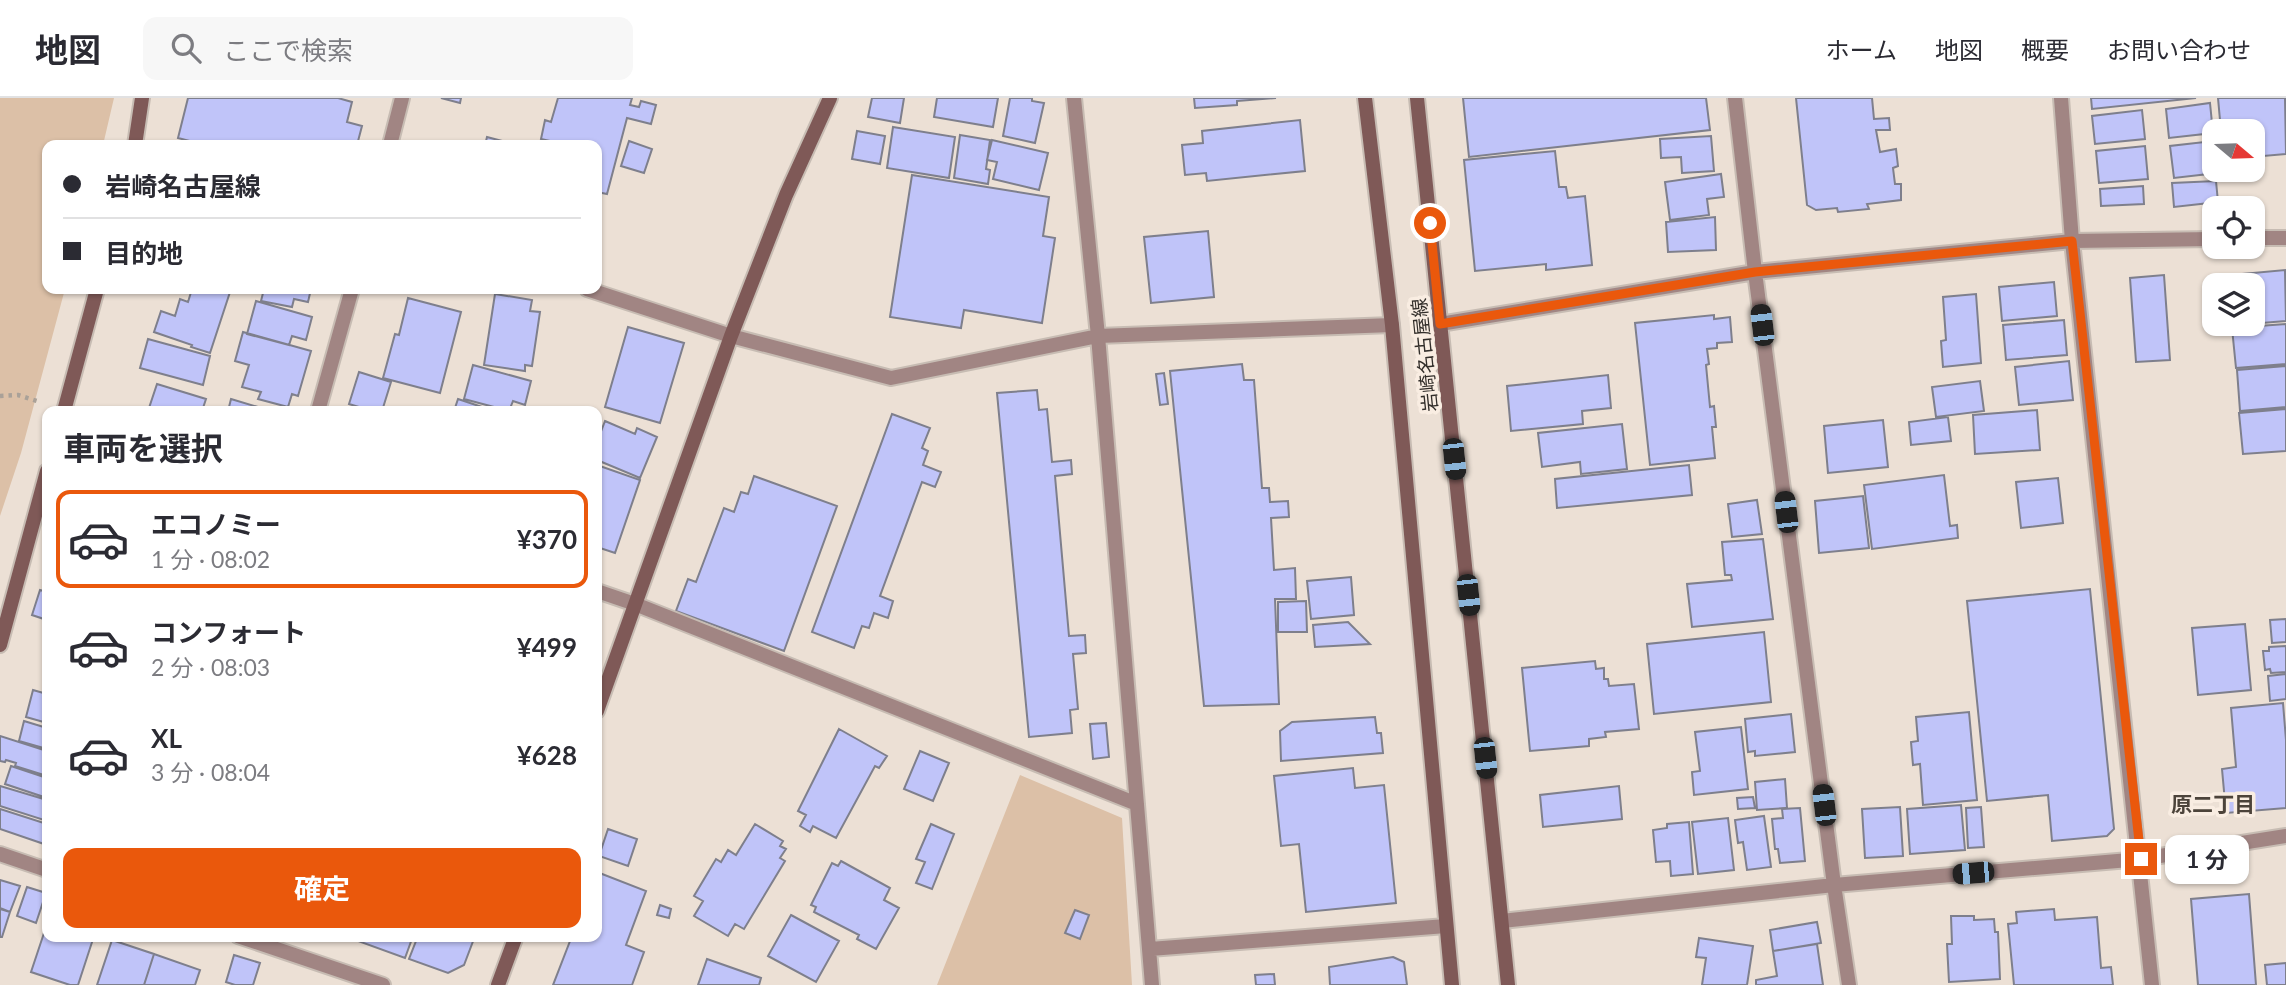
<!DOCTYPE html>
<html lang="ja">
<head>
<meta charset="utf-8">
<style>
	body { margin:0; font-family:Lato,"Noto Sans JP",sans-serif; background:#f7f7f7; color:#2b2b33; height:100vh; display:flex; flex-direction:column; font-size:26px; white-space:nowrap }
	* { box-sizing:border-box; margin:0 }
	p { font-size:23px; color:#7c7c81 }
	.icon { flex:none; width:38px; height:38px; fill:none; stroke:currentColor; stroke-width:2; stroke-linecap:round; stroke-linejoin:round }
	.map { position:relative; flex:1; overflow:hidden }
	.details { position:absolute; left:42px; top:308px; width:560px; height:536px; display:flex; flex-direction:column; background:#fff; border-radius:14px; box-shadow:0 2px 5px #0004 }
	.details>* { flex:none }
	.top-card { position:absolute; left:42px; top:42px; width:560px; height:154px; border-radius:14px; box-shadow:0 2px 5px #0004; display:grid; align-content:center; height:154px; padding:0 21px; background:#fff }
	.needle { width:46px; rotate:109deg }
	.fabs { position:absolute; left:2202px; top:21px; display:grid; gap:14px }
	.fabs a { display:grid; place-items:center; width:63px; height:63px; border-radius:14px; background:#fff; box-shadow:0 2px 5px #0004; font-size:35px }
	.end { position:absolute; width:32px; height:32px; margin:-16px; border:9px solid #ea580c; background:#fff; box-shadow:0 0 0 4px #fff }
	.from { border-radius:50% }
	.bubble { position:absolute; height:49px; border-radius:14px; background:#fff; box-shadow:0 2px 5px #0004; font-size:23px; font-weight:700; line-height:49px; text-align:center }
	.car { position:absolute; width:21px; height:42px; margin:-21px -10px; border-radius:9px; box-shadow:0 0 5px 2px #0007; background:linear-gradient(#222 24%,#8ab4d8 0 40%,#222 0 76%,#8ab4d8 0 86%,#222 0) }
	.top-card b { display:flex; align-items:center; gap:24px; height:66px; font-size:26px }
	.top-card b+b { border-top:2px solid #e1e1e2 }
	.top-card i { width:18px; height:18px; background:#2b2b33 }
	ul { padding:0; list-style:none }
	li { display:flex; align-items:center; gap:21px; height:98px; margin:0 14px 10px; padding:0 7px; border:4px solid transparent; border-radius:14px }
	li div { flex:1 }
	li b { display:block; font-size:26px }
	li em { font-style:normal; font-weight:700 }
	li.current { border-color:#ea580c }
	li>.icon { width:63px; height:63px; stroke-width:1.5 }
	h2 { padding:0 21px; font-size:32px; line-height:84px }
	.button { display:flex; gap:14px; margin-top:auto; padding:14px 21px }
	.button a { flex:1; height:80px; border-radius:14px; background:#ea580c; color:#fff; font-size:28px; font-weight:700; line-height:80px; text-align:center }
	header { display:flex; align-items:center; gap:42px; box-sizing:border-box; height:98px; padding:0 35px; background:#fff; border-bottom:2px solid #e1e1e2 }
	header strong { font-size:33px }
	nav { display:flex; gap:38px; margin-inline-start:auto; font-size:24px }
	.search { width:490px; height:63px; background:#f7f7f7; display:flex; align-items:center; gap:18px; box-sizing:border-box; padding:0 24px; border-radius:14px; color:#7c7c81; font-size:26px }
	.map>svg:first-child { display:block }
	.green { fill:#dcc0a7 }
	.building { fill:#c0c4f9; stroke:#7e7f8c; stroke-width:2 }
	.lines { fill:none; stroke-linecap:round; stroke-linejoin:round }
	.street-casing { stroke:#c7bcb3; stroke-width:18 }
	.secondary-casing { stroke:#c7bcb3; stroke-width:18 }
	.path { stroke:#aaa198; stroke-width:4.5; stroke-dasharray:3.5 5; stroke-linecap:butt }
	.street { stroke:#a18583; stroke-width:14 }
	.secondary { stroke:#7f5957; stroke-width:14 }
	.route { stroke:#ea580c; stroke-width:9 }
	.labels { text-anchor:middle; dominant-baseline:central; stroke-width:7; stroke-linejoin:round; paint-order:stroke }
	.street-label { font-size:19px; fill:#322e2a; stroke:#f9ede2 }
	.neighbourhood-label { font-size:21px; font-weight:bold; fill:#4c433a; stroke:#f9ede2 }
</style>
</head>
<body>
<header>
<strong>地図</strong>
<div class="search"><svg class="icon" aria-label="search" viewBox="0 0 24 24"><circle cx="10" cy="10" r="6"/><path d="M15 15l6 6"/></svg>ここで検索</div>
<nav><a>ホーム</a><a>地図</a><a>概要</a><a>お問い合わせ</a></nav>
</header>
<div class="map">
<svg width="2286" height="887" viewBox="0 0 2286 887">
	<rect width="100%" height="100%" fill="#ece0d5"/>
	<path class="green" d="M0 0H114L103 47H47V191H65L21 355 0 418Z
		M1020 677 1122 720 1132 887H937Z"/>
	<path class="building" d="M188 0H338L352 4 347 24 362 28 357 47H205L178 40Z
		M441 0H461L460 5Z
		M558 0H632L630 7 639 9 641 3 656 7 651 26 627 20 607 96 597 94V47H549L550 43 541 41 545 22 551 24Z
		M872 0H904L900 25 868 19Z
		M937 0H998L993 29 934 19Z
		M1010 0H1032V3L1044 5 1035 45 1003 38Z
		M1194 0H1276L1237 3V7L1195 10Z
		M1463 0H1706L1710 32 1469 59Z
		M1796 0H1872L1874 21 1889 20 1890 32H1876L1880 54 1896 51 1898 68 1893 70 1895 86H1901V102L1867 106 1869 111 1838 114 1837 110 1816 112 1807 107Z
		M2091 0H2196L2092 11Z
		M2218 0H2285L2286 56 2252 59V33H2221Z
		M2210 5 2213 35 2169 40 2166 11Z
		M2142 12 2145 41 2095 46 2092 18Z
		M1300 22 1305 73 1207 83 1206 75 1185 77 1182 47 1203 45 1202 33Z
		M893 29 955 39 949 80 887 70Z
		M857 33 885 38 880 66 852 61Z
		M960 37 990 42 986 71 990 72 988 86 954 80Z
		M1711 38 1714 73 1682 75 1681 59 1661 60 1660 41Z
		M487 39 517 47H485Z
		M992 42 1048 55 1039 92 993 81 997 64 987 62Z
		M629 43 652 51 644 75 621 68Z
		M2213 43 2214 72H2217V75L2174 80 2170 48Z
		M2145 48 2148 81 2099 85 2096 53Z
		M1555 53 1559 89H1566L1568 100 1585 98 1592 167 1546 172V166L1475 173 1464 62Z
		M1721 76 1724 99 1707 101 1709 117 1670 122 1665 84Z
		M912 77 1049 99 1043 138 1055 140 1042 225 964 212 961 230 890 219Z
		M2216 83 2218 104 2174 109 2172 85Z
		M2143 88 2144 106 2101 108 2100 91Z
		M1715 119 1716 152 1668 154 1666 124Z
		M1208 133 1214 199 1151 205 1144 139Z
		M2285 172 2286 223 2225 228V226H2252V187H2222L2221 178Z
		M2164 177 2170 262 2136 264 2130 180Z
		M2054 184 2057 218 2002 223 1999 189Z
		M192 191H231L210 255 191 249 192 247 154 234 161 213 175 218 180 201 188 204Z
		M264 191H311L308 204 294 201 292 209 261 203Z
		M495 196 532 202 530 213 540 214 532 268 525 267V273L484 267Z
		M1976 196 1981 265 1943 269 1941 243 1946 242 1943 199Z
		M408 200 461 214 440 295 383 280 395 236 399 237Z
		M256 203 312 219 306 242 292 238 289 247 247 236Z
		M1714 217V221L1730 219 1732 244 1717 245V250L1707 251 1709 266 1706 267 1710 309 1714 308 1716 329H1712L1715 360 1650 367 1635 225Z
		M2064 222 2067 257 2006 262 2003 227Z
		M2286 226V266L2236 270 2232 230Z
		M628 229 684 245 660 325 605 309Z
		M243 234 311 253 298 298 292 296 288 309 258 301 261 294 242 289 249 267 235 263Z
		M148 241 210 258 203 287 140 270Z
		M2069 263 2073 302 2019 307 2015 269Z
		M1242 266 1244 282H1254L1262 390H1269L1270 404 1288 403 1289 419 1271 420 1274 472 1295 470 1296 501H1275L1279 606 1204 608 1170 273Z
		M473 267 531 283 525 307 513 303 509 313 464 301Z
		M2286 268V309L2240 313 2237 272Z
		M359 274 391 284 382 313H372L349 306Z
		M1164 275 1168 306 1160 307 1156 276Z
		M1608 277 1611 310 1582 313 1583 326 1511 333 1507 288Z
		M1980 283 1984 313 1936 319 1932 289Z
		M157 286 206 301 202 313H148Z
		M1037 292 1039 312 1047 311 1052 364 1071 362 1072 376 1055 378 1069 538 1085 537 1086 555 1073 556 1078 611 1070 612 1072 635 1029 639 997 295Z
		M231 301 271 313H228Z
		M458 301 494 313H454Z
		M2286 311V353L2243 356 2239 315Z
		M2037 312 2040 352 1975 356 1973 317Z
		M892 316 930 330 922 350 928 353 923 367 941 374 935 389 922 384 880 498 893 503 888 520 874 515 869 530 862 528 854 550 812 534Z
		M1948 319 1951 343 1911 347 1909 324Z
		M1883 322 1888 369 1828 375 1824 328Z
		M605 323 635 336 637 330 657 339 640 380 597 362V344Z
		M1622 326 1627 371 1581 376 1580 364 1542 369 1538 335Z
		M597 367 640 382 615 455 597 449Z
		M1689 367 1692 397 1557 410 1555 381Z
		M1944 377 1950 428 1957 427 1958 440 1872 451 1864 387Z
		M754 378 837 408 784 553 676 513 688 481 696 484 724 410 734 414 741 394 748 396Z
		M2058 380 2063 425 2021 430 2016 384Z
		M1863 398 1869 450 1819 455 1815 403Z
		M1757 402 1762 436 1732 439 1728 406Z
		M1763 441 1773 521 1692 529 1687 486 1732 482 1731 477H1725L1722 444Z
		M1351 479 1354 517 1311 521 1307 483Z
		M2090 491 2114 731 2107 738 2052 743 2048 697 1987 703 1967 503Z
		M40 492 47 494V522L32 517Z
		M1306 503 1307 534H1278V504Z
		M2286 521V544L2272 545 2270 522Z
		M1348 524 1370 546 1315 549 1313 527Z
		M2245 526 2251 592 2198 597 2192 530Z
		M1764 534 1771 604 1654 616 1647 546Z
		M2286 548V574L2271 575 2270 571 2265 572 2263 553H2269V549Z
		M1595 563 1596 571 1604 570V581H1608L1609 588 1634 586 1639 631 1605 634 1606 639 1589 641V648L1530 653 1522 570Z
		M2286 576V601L2270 603 2268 578Z
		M33 592 47 596V625L26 619Z
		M2283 605 2286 642V710L2226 715 2222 671 2236 669 2231 610Z
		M1969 614 1977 702 1923 707 1920 666 1913 667 1911 644 1918 643 1916 619Z
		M1791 616 1795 654 1755 658V653L1748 654 1745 621Z
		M1375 619 1377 635H1381L1383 655 1281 663 1280 633 1292 624Z
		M24 623 47 630V651L19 643Z
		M1106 625 1109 659 1093 661 1090 626Z
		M1741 629 1748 691 1694 697 1692 674 1700 673 1695 634Z
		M839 631 887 658 879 670 875 668 836 740 813 728 810 734 800 728 806 717 798 713Z
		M0 638 47 653V678L15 668 16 665 6 662 5 664 0 663Z
		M920 653 949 665 933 703 904 691Z
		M11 668 47 680V700L5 686Z
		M1353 670 1355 690 1384 687 1396 805 1306 814 1299 746 1281 748 1274 678Z
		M1785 681 1787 710 1757 712 1755 684Z
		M0 688 47 702V723L0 708Z
		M1619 688 1622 721 1543 729 1540 697Z
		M1753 699 1755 710 1738 711 1737 700Z
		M1961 707 1965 752 1910 756 1907 711Z
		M1900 709 1903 758 1865 760 1862 711Z
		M1981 709 1984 749 1968 750 1966 710Z
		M1800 710 1805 763 1780 765 1778 751H1775L1772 721 1783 720 1782 711Z
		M0 711 47 726V747L0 731Z
		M1764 718 1771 769 1747 772 1743 744 1738 745 1735 722Z
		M1728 720 1734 772 1698 776 1692 724Z
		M1689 724 1693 776 1671 778 1670 763 1656 764 1653 732 1667 730V726Z
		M755 726 783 743 780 748 786 751 780 760 785 763 744 831 735 826 728 838 694 818 703 803 694 798 716 761 721 764 728 752 736 757Z
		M931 726 954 736 932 791 916 785 925 764 916 761Z
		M608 731 637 741 628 768 599 758Z
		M841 763 890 790 884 802 899 810 876 851 857 841 859 837 814 814 816 809 811 807 832 765 838 768Z
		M597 774 646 793 626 847 644 854 632 887H553L572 838H597Z
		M0 782 20 788 10 814 0 810Z
		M27 789 46 795 36 825 17 818Z
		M2249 796 2256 887H2198L2191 801Z
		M660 807 671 811 669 820 657 817Z
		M0 811 10 814 2 839H0Z
		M2054 811 2055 822 2097 819 2101 870 2111 869 2113 887H2014L2008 826 2017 825 2016 814Z
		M1075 812 1089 817 1080 841 1065 835Z
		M791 817 839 843 816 884 768 858Z
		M1951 818H1974V822L1994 821 1995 834H1998L2000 881 1949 884 1947 846H1952Z
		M1817 824 1821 845 1773 853 1770 832Z
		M47 826V838H94L78 887H70L31 874Z
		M360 838H413L405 860 358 843Z
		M418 838H475L464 867 448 875 409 861Z
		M1699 840 1753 848 1747 887H1702L1706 860 1696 859Z
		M112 842 154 856 144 887H97Z
		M1817 846 1823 887H1756V882L1777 878 1773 853Z
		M154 856 200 872 195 887H144Z
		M234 857 260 865 253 887H235L226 884Z
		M1393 859 1404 864 1407 887H1330L1329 869Z
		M707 861 761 880 759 887H698Z
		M2286 865V887H2267L2265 867Z
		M1274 876 1275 887H1256L1255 877Z"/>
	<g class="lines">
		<g class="street-casing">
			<path id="street" d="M1074 0 1098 238 1152 887
				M1735 0 1755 174 1834 787 1849 887
				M2061 0 2072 143 2152 887
				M390 47 402 0
				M2252 140H2286
				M587 191 731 238 891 280 1098 238 1392 227
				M1440 226 1755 174 2072 143 2214 141
				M318 313 352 191
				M597 493 635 506 1137 706
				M0 756 47 772
				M1502 823 1834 787 2141 761 2286 738
				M238 838 383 887
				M1150 851 1446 828"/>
		</g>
		<g class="secondary-casing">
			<path id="secondary" d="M1365 0 1392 227 1452 887
				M1417 0 1508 887
				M135 47 142 0
				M64 313 97 191
				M0 547 47 373
				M597 613 731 238 786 97 830 0
				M498 887 516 838"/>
		</g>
		<path class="path" d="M0 298 18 297 40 304"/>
		<use href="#street" class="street"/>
		<use href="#secondary" class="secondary"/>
	</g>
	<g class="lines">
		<path class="route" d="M1430 125 1440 226 1755 174 2072 143 2141 761"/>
	</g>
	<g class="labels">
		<g class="street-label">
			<text transform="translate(1424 257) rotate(-96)">岩崎名古屋線</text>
		</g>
		<g class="neighbourhood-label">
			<text x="2213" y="705">原二丁目</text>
		</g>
	</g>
</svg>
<div class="fabs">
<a><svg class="needle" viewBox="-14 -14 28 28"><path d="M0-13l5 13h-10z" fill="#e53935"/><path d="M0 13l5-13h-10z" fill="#7c7c81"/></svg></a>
<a><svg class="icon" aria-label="locate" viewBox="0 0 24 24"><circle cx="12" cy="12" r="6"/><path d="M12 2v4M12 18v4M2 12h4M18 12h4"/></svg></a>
<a><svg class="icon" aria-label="layers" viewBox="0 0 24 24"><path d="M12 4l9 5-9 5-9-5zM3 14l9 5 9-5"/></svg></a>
</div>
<i class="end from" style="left:1430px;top:125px"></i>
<i class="end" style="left:2141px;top:761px"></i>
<div class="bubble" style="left:2165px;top:737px;width:84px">1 分</div>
<i class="car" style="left:1762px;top:227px;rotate:353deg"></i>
<i class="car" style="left:1454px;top:361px;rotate:174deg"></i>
<i class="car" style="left:1786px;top:414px;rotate:353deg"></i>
<i class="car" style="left:1468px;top:497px;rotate:174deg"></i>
<i class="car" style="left:1485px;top:660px;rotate:174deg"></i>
<i class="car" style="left:1824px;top:707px;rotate:353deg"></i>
<i class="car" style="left:1973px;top:775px;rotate:265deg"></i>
<div class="top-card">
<b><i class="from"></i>岩崎名古屋線</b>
<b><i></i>目的地</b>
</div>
<section class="details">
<h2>車両を選択</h2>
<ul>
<li class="current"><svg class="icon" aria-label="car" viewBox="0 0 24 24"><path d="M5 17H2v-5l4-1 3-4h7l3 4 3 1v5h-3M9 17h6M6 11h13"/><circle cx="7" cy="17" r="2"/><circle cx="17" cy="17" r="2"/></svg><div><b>エコノミー</b><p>1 分 · 08:02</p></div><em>¥370</em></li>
<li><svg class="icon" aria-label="car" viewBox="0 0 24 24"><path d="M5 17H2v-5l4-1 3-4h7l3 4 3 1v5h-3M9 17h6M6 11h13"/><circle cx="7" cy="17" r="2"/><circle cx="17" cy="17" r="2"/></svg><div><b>コンフォート</b><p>2 分 · 08:03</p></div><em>¥499</em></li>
<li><svg class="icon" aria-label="car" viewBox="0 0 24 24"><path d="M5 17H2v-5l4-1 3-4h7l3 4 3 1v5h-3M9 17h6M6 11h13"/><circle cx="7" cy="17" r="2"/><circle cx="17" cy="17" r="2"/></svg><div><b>XL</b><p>3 分 · 08:04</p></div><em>¥628</em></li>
</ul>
<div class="button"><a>確定</a></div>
</section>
</div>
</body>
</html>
